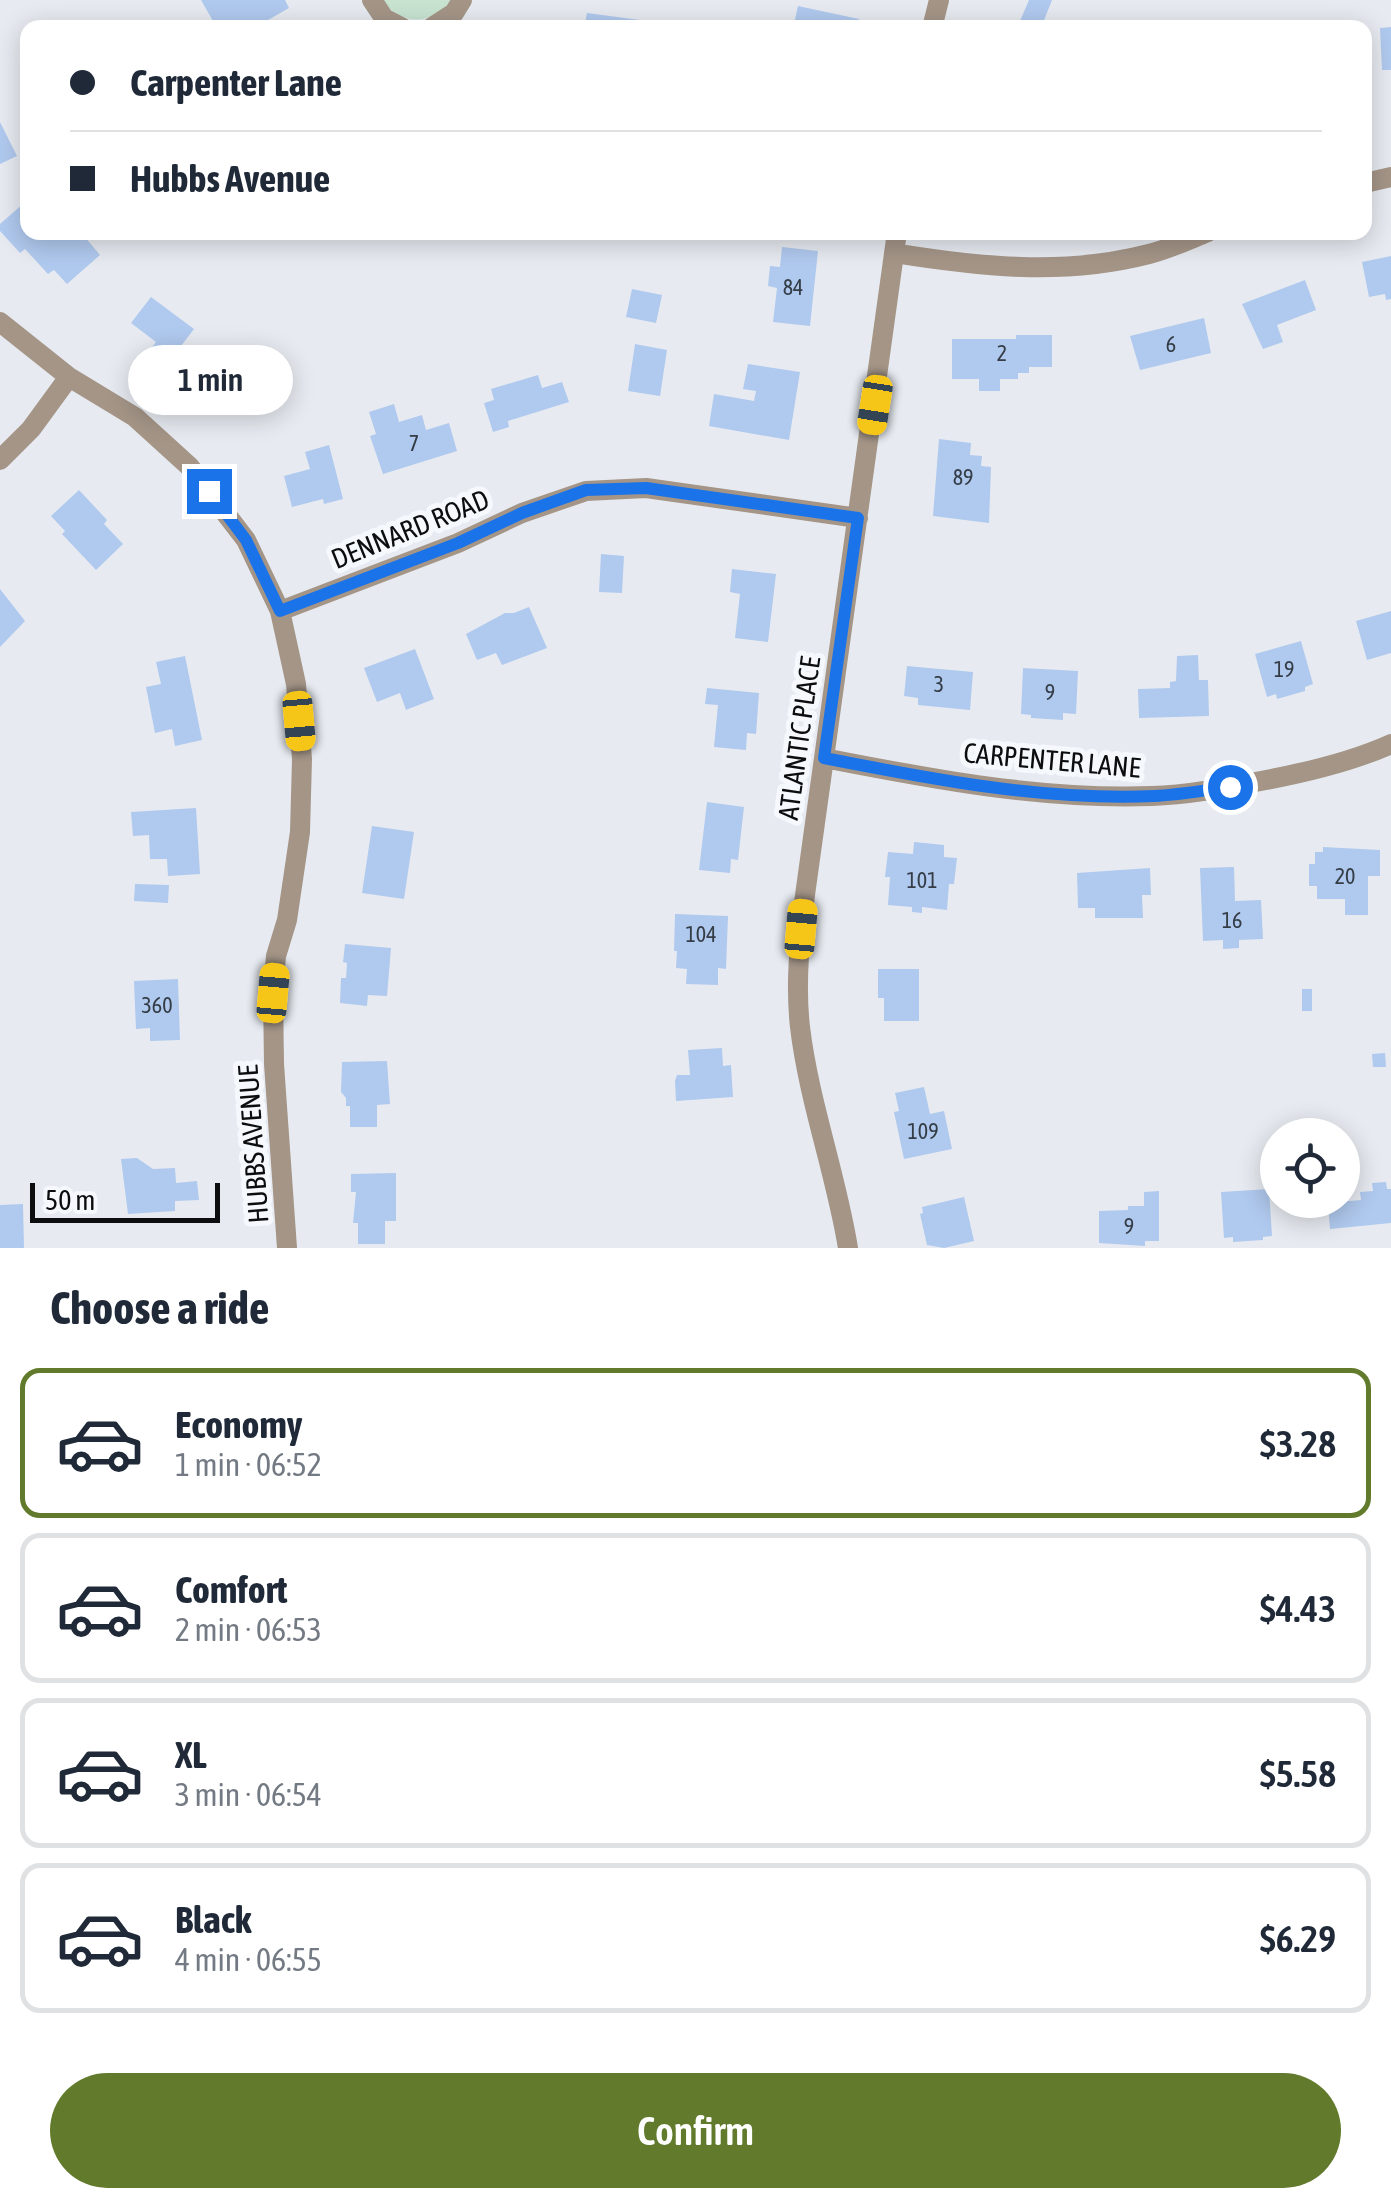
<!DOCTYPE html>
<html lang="en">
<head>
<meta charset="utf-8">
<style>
	body { margin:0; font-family:"Asap Condensed",sans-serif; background:#f6f6f7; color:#1f2937; height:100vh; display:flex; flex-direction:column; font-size:38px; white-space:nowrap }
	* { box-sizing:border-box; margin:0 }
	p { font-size:32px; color:#747a83 }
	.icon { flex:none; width:55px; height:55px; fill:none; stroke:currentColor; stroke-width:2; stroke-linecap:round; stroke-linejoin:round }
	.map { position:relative; height:1248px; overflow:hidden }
	.sheet { display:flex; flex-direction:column; background:#fff; flex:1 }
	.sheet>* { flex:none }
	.top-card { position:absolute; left:20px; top:20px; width:1352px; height:220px; border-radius:20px; box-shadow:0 5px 25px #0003; display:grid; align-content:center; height:220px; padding:0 50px; background:#fff }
	.buttons { position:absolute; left:1260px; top:1118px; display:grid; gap:20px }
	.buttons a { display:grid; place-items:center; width:100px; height:100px; border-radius:50%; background:#fff; box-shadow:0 5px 25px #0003; font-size:50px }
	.scale { position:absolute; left:30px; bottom:25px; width:190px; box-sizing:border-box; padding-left:10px; border:5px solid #0b0d0e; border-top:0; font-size:28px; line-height:35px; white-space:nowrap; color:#0b0d0e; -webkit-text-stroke:8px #f5f9fe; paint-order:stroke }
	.end { position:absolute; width:45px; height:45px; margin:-22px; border:12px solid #1a73e8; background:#fff; box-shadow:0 0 0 5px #fff }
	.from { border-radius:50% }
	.bubble { position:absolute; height:70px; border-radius:35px; background:#fff; box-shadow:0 5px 25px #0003; font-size:32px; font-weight:600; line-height:70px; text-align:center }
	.car { position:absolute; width:30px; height:60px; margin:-30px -15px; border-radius:12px; box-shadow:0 0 8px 2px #0007; background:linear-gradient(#f5c518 24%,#345 0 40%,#f5c518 0 76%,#345 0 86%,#f5c518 0) }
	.top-card b { display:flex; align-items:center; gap:35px; height:95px; font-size:38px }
	.top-card b+b { border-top:2px solid #e0e1e3 }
	.top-card i { width:25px; height:25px; background:#1f2937 }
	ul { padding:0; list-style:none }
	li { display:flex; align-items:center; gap:30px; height:150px; margin:0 20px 15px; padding:0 30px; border:5px solid #e0e1e3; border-radius:20px }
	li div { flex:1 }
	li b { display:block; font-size:38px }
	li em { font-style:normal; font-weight:600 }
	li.on { border-color:#617a2c }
	li>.icon { width:90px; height:90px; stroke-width:1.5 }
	h2 { padding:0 50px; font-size:45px; line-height:120px }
	.primary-button { display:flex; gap:20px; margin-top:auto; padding:20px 50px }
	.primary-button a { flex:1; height:115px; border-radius:60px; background:#617a2c; color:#fff; font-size:40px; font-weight:600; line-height:115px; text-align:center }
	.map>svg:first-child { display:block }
	.green { fill:#c8e4d1 }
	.building { fill:#b0c9ee }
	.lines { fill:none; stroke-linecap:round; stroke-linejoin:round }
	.minor { stroke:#a49587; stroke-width:20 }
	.route { stroke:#1a73e8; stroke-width:12 }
	.labels { text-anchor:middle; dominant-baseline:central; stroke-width:10; stroke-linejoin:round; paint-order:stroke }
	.number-label { font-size:22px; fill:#343c46 }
	.street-label { font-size:28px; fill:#0b0d0e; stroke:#f5f9fe }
</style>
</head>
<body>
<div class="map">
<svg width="1391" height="1248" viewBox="0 0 1391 1248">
	<rect width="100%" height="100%" fill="#e7ebf1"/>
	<path class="green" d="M382 0H452C431 25 403 27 382 0Z"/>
	<path class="building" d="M201 0H285L289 8 254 28H217Z
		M1029 0H1052L1041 28H1017Z
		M798 6 859 19 857 28H793Z
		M587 13 640 20 638 28H584Z
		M1391 27V70H1382L1380 28Z
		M0 122 17 156 0 164Z
		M25 202 28 232H85L84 236 100 255 67 284 54 270 48 274 25 249 20 253 0 231V224Z
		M782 247 818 251 810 326 773 322 777 288 768 286 770 266 780 267Z
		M1391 256V299L1386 300 1385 294 1369 297 1362 262Z
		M1305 280 1316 310 1277 325 1283 342 1263 349 1242 304Z
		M632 289 662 295 656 323 626 317Z
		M151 297 194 329 168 363 150 350 156 342 131 323Z
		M1204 318 1211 353 1140 370 1130 336Z
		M1016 335H1052V367H1029V373H1018V379H1000V391H979V379H952V339H1016Z
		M635 344 667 350 660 396 628 391Z
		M748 364 800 372 789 440 709 426 714 394 754 401 756 391 743 389Z
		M538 375 542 388 562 382 569 402 508 421 509 427 493 432 484 403 494 400 491 389Z
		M394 404 399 422 422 415 426 430 449 423 457 451 383 474 370 436 376 434 369 412Z
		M939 439 971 443 970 455 982 456 981 466 991 467 989 523 933 516Z
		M329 445 343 499 324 504 323 499 292 507 284 476 310 469 305 452Z
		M79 490 107 520 104 524 123 544 96 570 62 534 65 531 51 516Z
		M601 554 624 556 622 593 599 592Z
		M732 569 776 574 768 642 735 638 740 594 730 592Z
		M0 589 25 621 0 647Z
		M529 607 547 648 502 665 496 653 477 660 466 634 505 613H514Z
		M1391 611V653L1367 660 1356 621Z
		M1301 641 1313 684 1305 687V691L1277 699 1276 694 1267 697 1255 654Z
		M415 649 434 699 406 710 400 693 377 702 364 668Z
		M1198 655 1199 680H1208L1209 716 1139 718 1138 689 1170 688V682L1176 681 1177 656Z
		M185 656 202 740 175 746 172 729 155 733 146 687 161 684 156 662Z
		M907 666 973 672 970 710 918 705V698L904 696Z
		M1023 668 1078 671 1076 714 1063 713V720L1031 718V715L1021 714Z
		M707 688 759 693 756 734 747 733 746 750 714 747 718 705 705 704Z
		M707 802 744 807 738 860 731 859 730 873 699 870Z
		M196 808 200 874 168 876 167 859H150L149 835 133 836 131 812Z
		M372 826 414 832 404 899 362 893Z
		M914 842 944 845V857L957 858 954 884H949L947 910 922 907V913L912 912V907L888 905 890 877H885L888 852 913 854Z
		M1323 847 1380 850V876H1368V915H1345V899H1317V886H1309V864H1315V852H1323Z
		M1234 867 1235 901 1261 900 1263 939 1239 940V948L1223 949V940L1203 941 1200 868Z
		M1150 868 1151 895H1142L1143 918H1095V908H1078L1077 873Z
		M135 884 169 885 168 903 134 901Z
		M675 914 728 916 726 969 718 968V985L686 984 687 969 676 968 677 951H674Z
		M345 944 391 948 387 996 368 995 367 1006 340 1003 341 978H346L347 963 343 962Z
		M878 969H919V1021H884V998H878Z
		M178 979 180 1040 150 1041V1028L136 1029 134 981Z
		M1302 989H1312V1011H1302Z
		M722 1048 723 1066 731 1065 733 1097 676 1101 675 1081 677 1075H690L688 1050Z
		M1385 1053 1386 1067H1373L1372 1054Z
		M387 1061 390 1104 377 1105V1127H350V1106H346V1098L341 1092 342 1062Z
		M924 1087 930 1114 944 1111 952 1149 904 1159 894 1112 899 1111 895 1093Z
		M137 1158 153 1169 175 1168 176 1183 197 1181 199 1200 175 1201V1211L128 1214 121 1159Z
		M396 1173V1221H385V1244H358V1223H353L356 1192H351V1174Z
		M1386 1182 1387 1189H1391V1223L1330 1229 1328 1203 1361 1200 1360 1192 1373 1191 1372 1183Z
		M1269 1189 1272 1236 1263 1237V1240L1233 1242V1237L1224 1238 1221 1192Z
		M1159 1191V1241H1145V1246L1099 1243V1211L1128 1210V1206H1144V1192Z
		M964 1197 974 1241 944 1248 927 1245 920 1214 923 1213 922 1207Z
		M23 1204 24 1248H0V1205Z"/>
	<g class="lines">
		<path class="minor" d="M372 0 384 18 403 28
			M431 28 454 13 462 0
			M932 28 939 0
			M1365 183 1391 177
			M894 253C980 267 1064 276 1149 254 1169 249 1188 240 1208 232
			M0 322 69 377 135 417 190 467 246 540 280 611 296 684 302 759 300 832 287 920 276 956 273 993 274 1064 287 1248
			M0 460 31 429 69 377
			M280 611 458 543 522 513 586 491 646 488 858 518
			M824 758C931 779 1042 800 1152 796 1190 795 1229 787 1266 780 1308 772 1351 762 1391 744
			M848 1248C836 1174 809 1102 800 1027 795 983 800 939 805 895L897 232"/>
	</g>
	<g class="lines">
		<path class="route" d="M209 491 246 540 280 611 458 543 522 513 586 490 646 488 858 518 824 758C931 779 1044 801 1154 796 1179 795 1205 790 1230 787"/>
	</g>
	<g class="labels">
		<g class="number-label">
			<text x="793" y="287">84</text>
			<text x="1171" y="344">6</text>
			<text x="1002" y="353">2</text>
			<text x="414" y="443">7</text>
			<text x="963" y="477">89</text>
			<text x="1284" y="669">19</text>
			<text x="939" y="684">3</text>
			<text x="1050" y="692">9</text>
			<text x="1345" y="876">20</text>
			<text x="922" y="880">101</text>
			<text x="1232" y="920">16</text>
			<text x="701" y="934">104</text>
			<text x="157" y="1005">360</text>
			<text x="923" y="1131">109</text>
			<text x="1129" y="1226">9</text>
		</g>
		<g class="street-label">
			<text transform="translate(410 529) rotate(-22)">DENNARD ROAD</text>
			<text transform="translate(799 738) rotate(-82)">ATLANTIC PLACE</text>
			<text transform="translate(1052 760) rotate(5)">CARPENTER LANE</text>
			<text transform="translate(253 1144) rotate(-94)">HUBBS AVENUE</text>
		</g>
	</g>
</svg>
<div class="buttons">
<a><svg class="icon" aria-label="locate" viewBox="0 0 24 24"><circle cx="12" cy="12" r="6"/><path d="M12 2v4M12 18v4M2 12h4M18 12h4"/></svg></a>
</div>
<div class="scale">50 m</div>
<i class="end from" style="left:1230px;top:787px"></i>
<i class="end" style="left:209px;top:491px"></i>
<div class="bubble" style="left:128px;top:345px;width:165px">1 min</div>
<i class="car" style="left:875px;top:405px;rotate:189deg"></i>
<i class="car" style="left:299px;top:721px;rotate:175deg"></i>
<i class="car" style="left:801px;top:929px;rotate:5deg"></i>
<i class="car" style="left:273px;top:993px;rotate:5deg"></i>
<div class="top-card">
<b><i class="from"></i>Carpenter Lane</b>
<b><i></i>Hubbs Avenue</b>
</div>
</div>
<section class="sheet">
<h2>Choose a ride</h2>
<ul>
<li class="on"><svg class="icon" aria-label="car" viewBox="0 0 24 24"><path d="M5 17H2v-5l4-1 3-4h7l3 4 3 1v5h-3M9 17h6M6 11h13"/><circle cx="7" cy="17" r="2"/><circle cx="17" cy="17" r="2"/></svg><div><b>Economy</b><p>1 min · 06:52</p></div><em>$3.28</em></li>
<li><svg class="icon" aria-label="car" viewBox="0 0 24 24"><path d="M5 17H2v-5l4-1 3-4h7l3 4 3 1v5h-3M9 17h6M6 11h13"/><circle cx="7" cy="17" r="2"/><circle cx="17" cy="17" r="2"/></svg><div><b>Comfort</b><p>2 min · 06:53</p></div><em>$4.43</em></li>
<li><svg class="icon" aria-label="car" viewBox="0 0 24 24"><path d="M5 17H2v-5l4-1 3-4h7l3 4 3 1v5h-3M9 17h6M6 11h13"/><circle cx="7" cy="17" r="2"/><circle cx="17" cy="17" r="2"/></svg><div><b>XL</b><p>3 min · 06:54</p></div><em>$5.58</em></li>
<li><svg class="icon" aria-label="car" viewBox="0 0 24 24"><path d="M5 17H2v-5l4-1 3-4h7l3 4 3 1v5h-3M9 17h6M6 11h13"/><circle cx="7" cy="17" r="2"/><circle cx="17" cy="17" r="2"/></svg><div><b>Black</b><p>4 min · 06:55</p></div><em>$6.29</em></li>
</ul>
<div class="primary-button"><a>Confirm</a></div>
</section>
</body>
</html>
